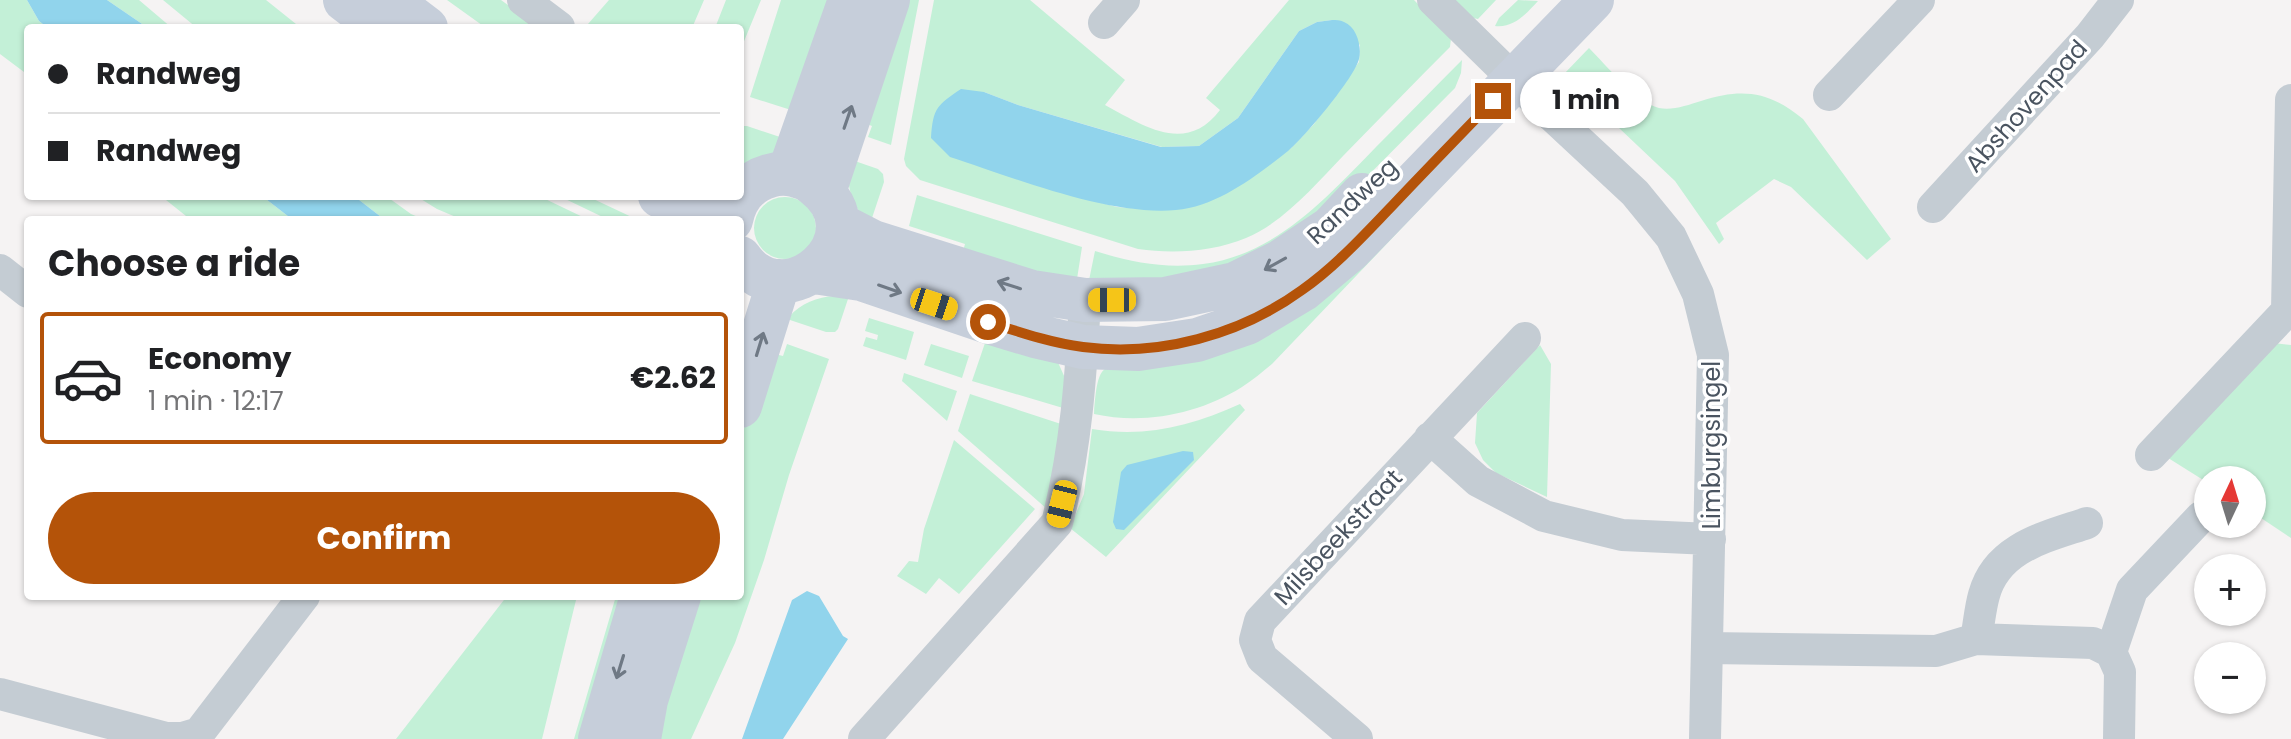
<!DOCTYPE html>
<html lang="en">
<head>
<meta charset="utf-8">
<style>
	body { margin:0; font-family:Poppins,sans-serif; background:#f2f2f2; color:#202124; height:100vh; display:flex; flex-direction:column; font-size:30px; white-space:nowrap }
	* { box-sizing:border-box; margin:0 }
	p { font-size:26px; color:#757577 }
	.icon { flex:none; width:44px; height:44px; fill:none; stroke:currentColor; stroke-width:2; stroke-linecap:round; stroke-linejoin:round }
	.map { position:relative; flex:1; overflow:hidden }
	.drawer { position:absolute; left:24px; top:216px; width:720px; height:384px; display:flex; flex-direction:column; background:#fff; border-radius:8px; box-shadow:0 2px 6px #0004 }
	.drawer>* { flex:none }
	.banner { position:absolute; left:24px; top:24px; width:720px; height:176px; border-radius:8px; box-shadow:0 2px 6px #0004; display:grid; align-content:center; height:176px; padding:0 24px; background:#fff }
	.needle { width:52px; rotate:4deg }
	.tools { position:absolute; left:2194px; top:466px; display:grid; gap:16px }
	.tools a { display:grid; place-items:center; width:72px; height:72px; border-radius:50%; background:#fff; box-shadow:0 2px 6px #0004; font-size:40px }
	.end { position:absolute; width:36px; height:36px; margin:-18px; border:10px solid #b45309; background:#fff; box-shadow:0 0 0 4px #fff }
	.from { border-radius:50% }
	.bubble { position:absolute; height:56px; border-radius:28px; background:#fff; box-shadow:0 2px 6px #0004; font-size:26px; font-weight:700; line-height:56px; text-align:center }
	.car { position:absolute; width:24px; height:48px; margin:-24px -12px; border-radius:10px; box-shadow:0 0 6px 2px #0007; background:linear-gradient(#f5c518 24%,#345 0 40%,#f5c518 0 76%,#345 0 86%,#f5c518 0) }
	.banner b { display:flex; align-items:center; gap:28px; height:76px; font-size:30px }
	.banner b+b { border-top:2px solid #e0e0e0 }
	.banner i { width:20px; height:20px; background:#202124 }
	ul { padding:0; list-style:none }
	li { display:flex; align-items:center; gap:24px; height:132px; margin:0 16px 12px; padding:0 8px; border:4px solid transparent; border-radius:8px }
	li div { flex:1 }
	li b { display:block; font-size:30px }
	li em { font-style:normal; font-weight:700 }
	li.selected { border-color:#b45309 }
	li>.icon { width:72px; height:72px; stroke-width:1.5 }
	h2 { padding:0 24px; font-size:36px; line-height:96px }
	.cta { display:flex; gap:16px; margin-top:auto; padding:16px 24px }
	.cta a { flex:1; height:92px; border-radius:48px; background:#b45309; color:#fff; font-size:32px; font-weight:700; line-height:92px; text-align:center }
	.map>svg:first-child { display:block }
	.green { fill:#c3f0d7; fill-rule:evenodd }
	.water { fill:#91d4ec }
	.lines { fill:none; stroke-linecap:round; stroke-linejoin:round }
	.street { stroke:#c4ccd3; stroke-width:32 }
	.secondary { stroke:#c6ceda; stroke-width:44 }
	.oneway { stroke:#6f7985 }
	.route { stroke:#b45309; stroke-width:10 }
	.labels { text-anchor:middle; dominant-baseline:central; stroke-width:7; stroke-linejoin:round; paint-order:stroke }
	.street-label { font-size:24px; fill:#4a5460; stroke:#fff }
</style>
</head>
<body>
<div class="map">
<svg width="2291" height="739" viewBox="0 0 2291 739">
	<rect width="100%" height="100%" fill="#f5f3f3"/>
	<path class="green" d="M0 0H27L39 21 48 28H28V75L0 54Z
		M107 0H139L172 28H148Z
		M163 0H266L301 28H197Z
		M447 0H501L540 28H486Z
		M609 0H704L692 28H597L588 24Z
		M726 0H761L740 51V28H715Z
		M781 0H840L791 110 750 97Z
		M900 0H919L891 145 868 137 872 126 859 121Z
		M934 0H1030L1125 80 1105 105C1144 126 1186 155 1220 110L1206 98 1289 0H1414L1451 38 1450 47C1414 83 1379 119 1343 156 1315 185 1284 222 1246 238 1213 252 1172 254 1138 249L920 180 906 166 904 159ZM1332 20 1360 45 1359 62 1314 124 1291 148 1235 188 1157 210 1117 207 1064 193 984 92 1018 105 1162 147 1199 146 1238 118 1299 31 1317 22Z
		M1451 0H1496L1478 19 1473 18Z
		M1518 0 1538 1C1526 14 1514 28 1495 26L1499 18Z
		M1589 48C1606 65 1636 102 1659 108 1672 111 1688 105 1701 101 1742 88 1769 91 1803 119L1891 239 1867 260 1791 187 1774 179 1716 223 1724 239 1719 244 1675 181 1563 75Z
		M1462 60 1461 73 1455 88 1323 221 1242 271 1087 290 1095 251C1130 262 1165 269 1203 264 1276 255 1328 196 1376 147 1405 118 1433 89 1462 60Z
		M1506 119 1272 364C1262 372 1253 380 1242 387 1199 414 1144 425 1094 414 1098 360 1101 364 1153 362Z
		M742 126H747L789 140C774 155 761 161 740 165V128Z
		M849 159 878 169 883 174 884 182 870 224C850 205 846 185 849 159Z
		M917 195 1082 247 1077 279 1042 275 963 251 965 244 909 226Z
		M161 196H262L293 220H191Z
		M354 196H386L411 214 425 220H385Z
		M416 196H539L589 220H463L437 209Z
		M559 196H587L638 220H609Z
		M754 228a31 31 0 1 1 62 0a31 31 0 1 1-62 0Z
		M835 296 848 299 838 329 835 332H826L790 320 789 317C801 303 817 297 835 296Z
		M869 318 914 332 906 360 863 346 866 337 877 340 878 335 865 331Z
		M985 343 1056 358 1065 378 1063 408 972 381Z
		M2274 343 2291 345V538L2252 512V480H2208V483L2165 456Z
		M787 344 829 359 789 475 764 560 735 643 691 739H653L693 596H740V442L767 352 783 356Z
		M931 344 969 356 962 378 924 365Z
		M1540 345 1551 364 1547 497 1496 473 1483 460 1475 443 1477 413Z
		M904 373 957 391 947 421 902 381Z
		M970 394 1061 424 1047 509 958 431Z
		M1240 404 1245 410 1106 557 1070 528 1084 494 1092 429C1145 438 1192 426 1240 404Z
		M954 440 1035 509 959 594 939 578 926 594 897 576 909 561 918 562 924 529Z
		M507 596H577L542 739H396Z
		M616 596H631L589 739H574Z"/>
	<path class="water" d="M27 0H107L148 28H48L39 21Z
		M1332 20C1336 20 1340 20 1344 22 1357 27 1362 47 1359 59 1355 77 1304 138 1288 151 1256 176 1218 206 1176 210 1108 216 1015 178 950 157L931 138C933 108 937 105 961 89L984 92 1018 105 1161 147 1199 146 1238 118 1299 31 1317 22Z
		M262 196H354L385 220H293Z
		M1183 451 1193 452 1194 460 1124 530 1116 529 1113 522 1121 472 1127 465Z
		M807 591 819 596 843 636 848 639 783 739H742L792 600Z"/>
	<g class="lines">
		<path class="street" d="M523 0 559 27
			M1433 0 1533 98 1635 193 1671 237 1698 294 1713 355 1705 739
			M1104 23 1124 0
			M1829 95 1919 0
			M1933 207 2090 36 2118 0
			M0 270 28 292
			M2287 311 2291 100
			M1430 438 1478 481 1544 516 1622 535 1710 539
			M2151 455 2287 311 2291 313
			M1976 639C1979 624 1980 609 1984 595 1997 547 2046 537 2087 523
			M1708 648 1936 651 1976 639 2093 643 2111 652 2120 672 2119 739
			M2111 652 2132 590 2201 517
			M0 694 166 738H182L199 733 304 596
			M864 739 1057 523C1076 449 1081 376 1085 300
			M1357 739 1262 658 1255 640 1260 621 1525 338"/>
		<path class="secondary" d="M345 0 382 28
			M389 0 426 28
			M789 173 850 0
			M824 192 888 0
			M660 196 700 214 709 220
			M731 220C735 199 748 182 769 176 785 171 803 175 815 185 882 237 785 323 740 258
			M838 224 873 242 1032 292 1085 300 1165 299 1235 284 1280 262 1331 228 1362 195
			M814 272 861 279 988 322 1035 336 1083 347 1138 349 1197 340 1247 323 1302 290 1350 250 1592 0
			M740 406 779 281
			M600 739 642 596
			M639 739 646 700 679 596"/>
	</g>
	<defs><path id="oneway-shaft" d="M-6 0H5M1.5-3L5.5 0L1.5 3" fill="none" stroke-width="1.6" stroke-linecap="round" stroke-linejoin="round" transform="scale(2)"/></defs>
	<g class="oneway">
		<use href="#oneway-shaft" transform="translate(848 117) rotate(-71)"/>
		<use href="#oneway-shaft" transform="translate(1275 264) rotate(151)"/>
		<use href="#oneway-shaft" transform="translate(1009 285) rotate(-162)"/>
		<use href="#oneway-shaft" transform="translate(890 289) rotate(19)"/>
		<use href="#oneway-shaft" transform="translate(760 344) rotate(-73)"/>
		<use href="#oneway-shaft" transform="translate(620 667) rotate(107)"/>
	</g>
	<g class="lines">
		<path class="route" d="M988 322C1019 332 1051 343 1083 347 1159 357 1240 335 1302 290 1336 266 1363 236 1392 206 1425 171 1459 136 1493 101"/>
	</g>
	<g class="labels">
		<g class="street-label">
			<text transform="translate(2026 106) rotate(-48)">Abshovenpad</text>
			<text transform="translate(1352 201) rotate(-43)">Randweg</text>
			<text transform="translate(1711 445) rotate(-90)">Limburgsingel</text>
			<text transform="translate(1338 537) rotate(-47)">Milsbeekstraat</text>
		</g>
	</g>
</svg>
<div class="tools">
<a><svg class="needle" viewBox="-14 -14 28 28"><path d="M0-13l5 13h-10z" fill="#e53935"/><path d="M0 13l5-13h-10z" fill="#757577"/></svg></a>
<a>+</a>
<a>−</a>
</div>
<i class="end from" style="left:988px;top:322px"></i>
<i class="end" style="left:1493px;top:101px"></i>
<div class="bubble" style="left:1520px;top:72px;width:132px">1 min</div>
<i class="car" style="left:1112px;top:300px;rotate:270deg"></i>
<i class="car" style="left:934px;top:304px;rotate:108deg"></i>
<i class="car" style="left:1062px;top:504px;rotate:194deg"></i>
<div class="banner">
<b><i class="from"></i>Randweg</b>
<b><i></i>Randweg</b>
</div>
<section class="drawer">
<h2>Choose a ride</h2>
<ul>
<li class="selected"><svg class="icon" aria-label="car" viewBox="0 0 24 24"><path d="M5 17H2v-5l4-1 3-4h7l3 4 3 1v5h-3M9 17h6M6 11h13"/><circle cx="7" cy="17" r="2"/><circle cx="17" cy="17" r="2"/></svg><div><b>Economy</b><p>1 min · 12:17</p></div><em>€2.62</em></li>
</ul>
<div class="cta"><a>Confirm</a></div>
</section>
</div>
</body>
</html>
